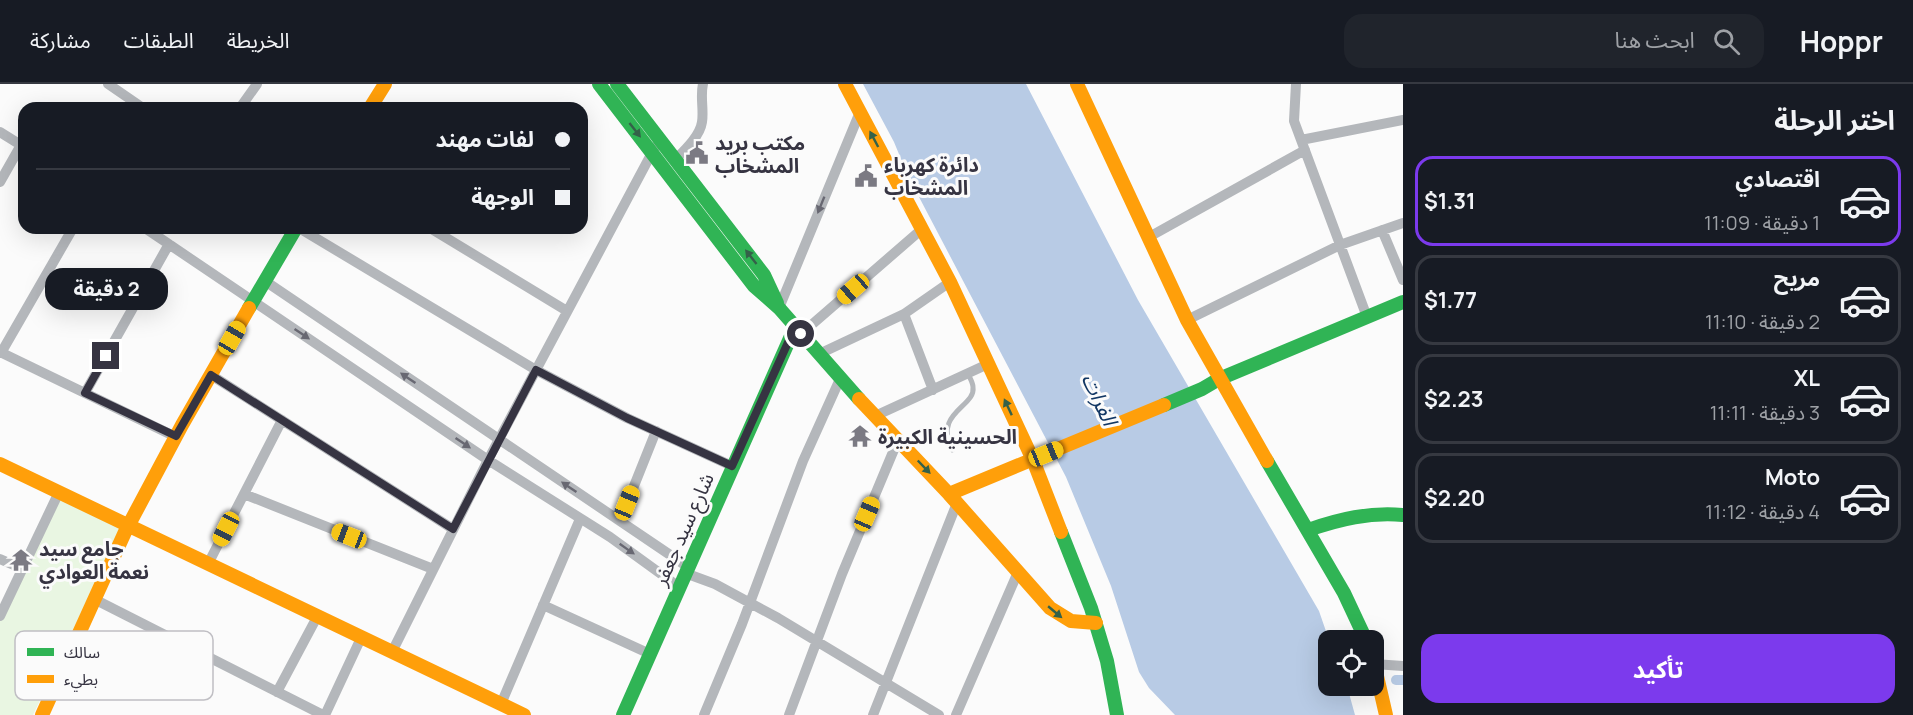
<!DOCTYPE html>
<html lang="ar">
<head>
<meta charset="utf-8">
<style>
	body { margin:0; font-family:Manrope,"Noto Sans Arabic",sans-serif; background:#20242c; color:#f1f3f6; direction:rtl; height:100vh; display:flex; flex-direction:column; font-size:22px; white-space:nowrap }
	* { box-sizing:border-box; margin:0 }
	p { font-size:20px; color:#9ea1a6 }
	.icon { flex:none; width:33px; height:33px; fill:none; stroke:currentColor; stroke-width:2; stroke-linecap:round; stroke-linejoin:round }
	.map { position:relative; flex:1; overflow:hidden; direction:ltr }
	.drawer { display:flex; flex-direction:column; background:#171b24; width:510px }
	.drawer>* { flex:none }
	.hud { position:absolute; left:18px; top:18px; width:570px; height:132px; border-radius:18px; box-shadow:0 6px 24px #0002; direction:rtl; display:grid; align-content:center; height:132px; padding:0 18px; background:#171b24 }
	.controls { position:absolute; left:1318px; top:546px; display:grid; gap:12px }
	.controls a { display:grid; place-items:center; width:66px; height:66px; border-radius:12px; background:#171b24; box-shadow:0 6px 24px #0002; font-size:30px }
	.end { position:absolute; width:27px; height:27px; margin:-14px; border:8px solid #363442; background:#fff; box-shadow:0 0 0 3px #fff }
	.from { border-radius:50% }
	.bubble { position:absolute; height:42px; border-radius:18px; background:#171b24; box-shadow:0 6px 24px #0002; font-size:20px; font-weight:700; line-height:42px; text-align:center; direction:rtl }
	.car { position:absolute; width:18px; height:36px; margin:-18px -9px; border-radius:8px; box-shadow:0 0 4px 2px #0007; background:linear-gradient(#f5c518 24%,#345 0 40%,#f5c518 0 76%,#345 0 86%,#f5c518 0) }
	.hud b { display:flex; align-items:center; gap:21px; height:57px; font-size:22px }
	.hud b+b { border-top:2px solid #363941 }
	.hud i { width:15px; height:15px; background:#f1f3f6 }
	ul { padding:0; list-style:none }
	li { display:flex; align-items:center; gap:18px; height:90px; margin:0 12px 9px; padding:0 6px; border:3px solid #363941; border-radius:18px }
	li div { flex:1 }
	li b { display:block; font-size:22px }
	li em { font-style:normal; font-weight:700 }
	li.selected { border-color:#7c3aed }
	li>.icon { width:54px; height:54px; stroke-width:1.5 }
	h2 { padding:0 18px; font-size:27px; line-height:72px }
	.action { display:flex; gap:12px; margin-top:auto; padding:12px 18px }
	.action a { flex:1; height:69px; border-radius:18px; background:#7c3aed; color:#fff; font-size:24px; font-weight:700; line-height:69px; text-align:center }
	header { display:flex; align-items:center; gap:36px; box-sizing:border-box; height:84px; padding:0 30px; background:#171b24; border-bottom:2px solid #363941 }
	header strong { font-size:28px }
	nav { display:flex; gap:33px; margin-inline-start:auto; font-size:21px }
	.search { width:420px; height:54px; background:#20242c; display:flex; align-items:center; gap:15px; box-sizing:border-box; padding:0 21px; border-radius:18px; color:#9ea1a6; font-size:22px }
	main { display:flex; flex:1; min-height:0 }
	.map>svg:first-child { display:block }
	.green { fill:#e9f6e2 }
	.water { fill:#b8cbe5 }
	.lines { fill:none; stroke-linecap:round; stroke-linejoin:round }
	.canal { stroke:#b8cbe5; stroke-width:10 }
	.lane { stroke:#b4b7bb; stroke-width:5 }
	.street { stroke:#b4b7bb; stroke-width:10 }
	.fast { stroke:#30b455; stroke-width:14 }
	.slow { stroke:#ff9f0a; stroke-width:14 }
	.oneway { fill:#346149 }
	.oneway2 { fill:#686872 }
	.route { stroke:#363442; stroke-width:8 }
	.labels { text-anchor:middle; dominant-baseline:central; stroke-width:6; stroke-linejoin:round; paint-order:stroke }
	.poi-label { font-size:20px; font-weight:bold; fill:#363442; stroke:#fbfbfb; text-anchor:start }
	.street-label { font-size:20px; fill:#363442; stroke:#fbfbfb }
	.water-label { font-size:21px; font-style:italic; fill:#123764; stroke:#fbfbfb }
	.key { fill:#fbfbfb; stroke:#c0bfc4; stroke-width:1.5 }
	.key-label { font-size:16px; fill:#363442 }
</style>
</head>
<body>
<header>
<strong>Hoppr</strong>
<div class="search"><svg class="icon" aria-label="search" viewBox="0 0 24 24"><circle cx="10" cy="10" r="6"/><path d="M15 15l6 6"/></svg>ابحث هنا</div>
<nav><a>الخريطة</a><a>الطبقات</a><a>مشاركة</a></nav>
</header>
<main>
<section class="drawer">
<h2>اختر الرحلة</h2>
<ul>
<li class="selected"><svg class="icon" aria-label="car" viewBox="0 0 24 24"><path d="M5 17H2v-5l4-1 3-4h7l3 4 3 1v5h-3M9 17h6M6 11h13"/><circle cx="7" cy="17" r="2"/><circle cx="17" cy="17" r="2"/></svg><div><b>اقتصادي</b><p>1 دقيقة · 11:09</p></div><em>$1.31</em></li>
<li><svg class="icon" aria-label="car" viewBox="0 0 24 24"><path d="M5 17H2v-5l4-1 3-4h7l3 4 3 1v5h-3M9 17h6M6 11h13"/><circle cx="7" cy="17" r="2"/><circle cx="17" cy="17" r="2"/></svg><div><b>مريح</b><p>2 دقيقة · 11:10</p></div><em>$1.77</em></li>
<li><svg class="icon" aria-label="car" viewBox="0 0 24 24"><path d="M5 17H2v-5l4-1 3-4h7l3 4 3 1v5h-3M9 17h6M6 11h13"/><circle cx="7" cy="17" r="2"/><circle cx="17" cy="17" r="2"/></svg><div><b>XL</b><p>3 دقيقة · 11:11</p></div><em>$2.23</em></li>
<li><svg class="icon" aria-label="car" viewBox="0 0 24 24"><path d="M5 17H2v-5l4-1 3-4h7l3 4 3 1v5h-3M9 17h6M6 11h13"/><circle cx="7" cy="17" r="2"/><circle cx="17" cy="17" r="2"/></svg><div><b>Moto</b><p>4 دقيقة · 11:12</p></div><em>$2.20</em></li>
</ul>
<div class="action"><a>تأكيد</a></div>
</section>
<div class="map">
<svg width="1403" height="631" viewBox="0 0 1403 631">
	<rect width="100%" height="100%" fill="#fbfbfb"/>
	<path class="green" d="M61 412 124 442 33 631H0V535Z"/>
	<path class="water" d="M863 0H1026L1138 216 1319 527 1329 556V602H1347L1355 631H1175L1149 604 1139 588 1111 502 1066 393 908 92 894 58Z"/>
	<g class="lines">
		<path class="canal" d="M1396 596H1403"/>
		<path class="lane" d="M952 366C933 328 976 323 973 303 973 299 970 294 968 290"/>
		<path class="street" d="M108 0 143 24
			M1296 0 1294 37 1367 233
			M240 24 257 0
			M0 48 24 63
			M1301 56 1403 36
			M675 76C685 66 700 52 702 38 704 26 700 12 703 0
			M0 98 21 61
			M145 144 488 376 610 453 679 503
			M299 144 536 286 627 334 732 382
			M430 144 567 227
			M1382 146 1403 196
			M1149 153 1305 66
			M265 197 688 483
			M779 224 860 28
			M904 230 933 306
			M1187 236 1340 161 1403 139
			M801 250 922 145
			M0 268 176 353
			M1 269 73 144
			M819 270 904 230 950 198
			M211 291 453 445
			M85 309 169 160
			M875 332 988 280
			M244 410 433 485
			M620 437 656 347
			M0 475 23 485
			M208 480 282 336
			M685 489 715 500 778 534 939 631
			M94 515 323 631
			M543 521 650 570
			M0 532 59 408
			M392 568 488 376 655 63
			M1374 580 1403 582
			M277 608 317 533
			M501 620 580 435
			M325 631 361 554
			M704 631 742 540 803 377 840 295
			M789 631 842 490 898 356
			M873 631 957 419
			M956 631 1018 488"/>
		<path class="fast" d="M599 0 754 202 779 224 859 315
			M617 0 764 191 777 219
			M249 224 296 144
			M1164 321 1202 305 1219 295 1403 218
			M1267 377 1344 509 1366 556
			M1308 446C1340 435 1369 428 1403 431
			M1061 448 1091 524 1107 577 1117 631
			M623 631 795 243"/>
		<path class="slow" d="M845 0 950 198 1033 376 1061 448
			M1077 0 1187 236 1267 377
			M370 24 385 0
			M859 315 949 410 1050 524 1071 537 1096 539
			M0 380 524 631
			M949 410 1164 321
			M1374 579 1386 631
			M42 631 125 448 182 341 249 224"/>
	</g>
	<defs><path id="oneway-solid" d="M-6-.8H1V-3.2L6.5 0L1 3.2V.8H-6Z" transform="scale(1.5)"/></defs>
	<g class="oneway">
		<use href="#oneway-solid" transform="translate(635 46) rotate(52)"/>
		<use href="#oneway-solid" transform="translate(874 55) rotate(-118)"/>
		<use href="#oneway-solid" transform="translate(751 173) rotate(-128)"/>
		<use href="#oneway-solid" transform="translate(1008 323) rotate(-115)"/>
		<use href="#oneway-solid" transform="translate(924 383) rotate(46)"/>
		<use href="#oneway-solid" transform="translate(1055 528) rotate(40)"/>
	</g>
	<g class="oneway2">
		<use href="#oneway-solid" transform="translate(821 121) rotate(112)"/>
		<use href="#oneway-solid" transform="translate(302 250) rotate(34)"/>
		<use href="#oneway-solid" transform="translate(408 294) rotate(-146)"/>
		<use href="#oneway-solid" transform="translate(463 359) rotate(34)"/>
		<use href="#oneway-solid" transform="translate(569 403) rotate(-146)"/>
		<use href="#oneway-solid" transform="translate(627 465) rotate(35)"/>
	</g>
	<g class="lines">
		<path class="route" d="M106 272 85 309 176 352 211 291 453 445 536 286 627 334 732 382 795 243 801 250"/>
	</g>
	<defs>
		<g id="civic-bare" transform="scale(1.8)"><path d="M-.6-6.5H3V-4.5H.6V-3L4-1V1h2V6H-6V1h2V-1L-.6-3ZM-1.2 2.5V6h2.4V2.5Z" fill="#7b7a83" stroke="#fbfbfb" stroke-width="2.5" paint-order="stroke"/></g>
		<g id="temple-bare" transform="scale(1.8)"><path d="M0-6L5-2H3V0L6.5 2.5H4V6H1.5V3h-3V6H-4V2.5H-6.5L-3 0V-2H-5Z" fill="#7b7a83" stroke="#fbfbfb" stroke-width="2.5" paint-order="stroke"/></g>
	</defs>
	<g fill-rule="evenodd">
		<use href="#civic-bare" x="697" y="69"/>
		<use href="#civic-bare" x="866" y="92"/>
		<use href="#temple-bare" x="860" y="352"/>
		<use href="#temple-bare" x="21" y="476"/>
	</g>
	<g class="labels">
		<g class="poi-label">
			<text x="715" y="58">مكتب بريد<tspan x="715" dy="23">المشخاب</tspan></text>
			<text x="884" y="80">دائرة كهرباء<tspan x="884" dy="23">المشخاب</tspan></text>
			<text x="878" y="352">الحسينية الكبيرة</text>
			<text x="39" y="464">جامع سيد<tspan x="39" dy="23">نعمة العوادي</tspan></text>
		</g>
		<g class="street-label">
			<text transform="translate(683 445) rotate(-66)">شارع سيد جعفر</text>
		</g>
		<g class="water-label">
			<text transform="translate(1100 315) rotate(65)">الفرات</text>
		</g>
	</g>
	<rect x="15" y="547" width="198" height="69" rx="9" class="key"/>
	<rect x="27" y="564" width="27" height="8" fill="#30b455"/>
	<rect x="27" y="591" width="27" height="8" fill="#ff9f0a"/>
	<g class="key-label">
		<text x="64" y="574">سالك</text>
		<text x="64" y="601">بطيء</text>
	</g>
</svg>
<div class="controls">
<a><svg class="icon" aria-label="locate" viewBox="0 0 24 24"><circle cx="12" cy="12" r="6"/><path d="M12 2v4M12 18v4M2 12h4M18 12h4"/></svg></a>
</div>
<i class="end from" style="left:801px;top:250px"></i>
<i class="end" style="left:106px;top:272px"></i>
<div class="bubble" style="left:45px;top:184px;width:123px">2 دقيقة</div>
<i class="car" style="left:853px;top:205px;rotate:229deg"></i>
<i class="car" style="left:232px;top:254px;rotate:30deg"></i>
<i class="car" style="left:1046px;top:370px;rotate:68deg"></i>
<i class="car" style="left:627px;top:419px;rotate:22deg"></i>
<i class="car" style="left:867px;top:430px;rotate:23deg"></i>
<i class="car" style="left:226px;top:445px;rotate:207deg"></i>
<i class="car" style="left:349px;top:452px;rotate:291deg"></i>
<div class="hud">
<b><i class="from"></i>لفات مهند</b>
<b><i></i>الوجهة</b>
</div>
</div>
</main>
</body>
</html>
